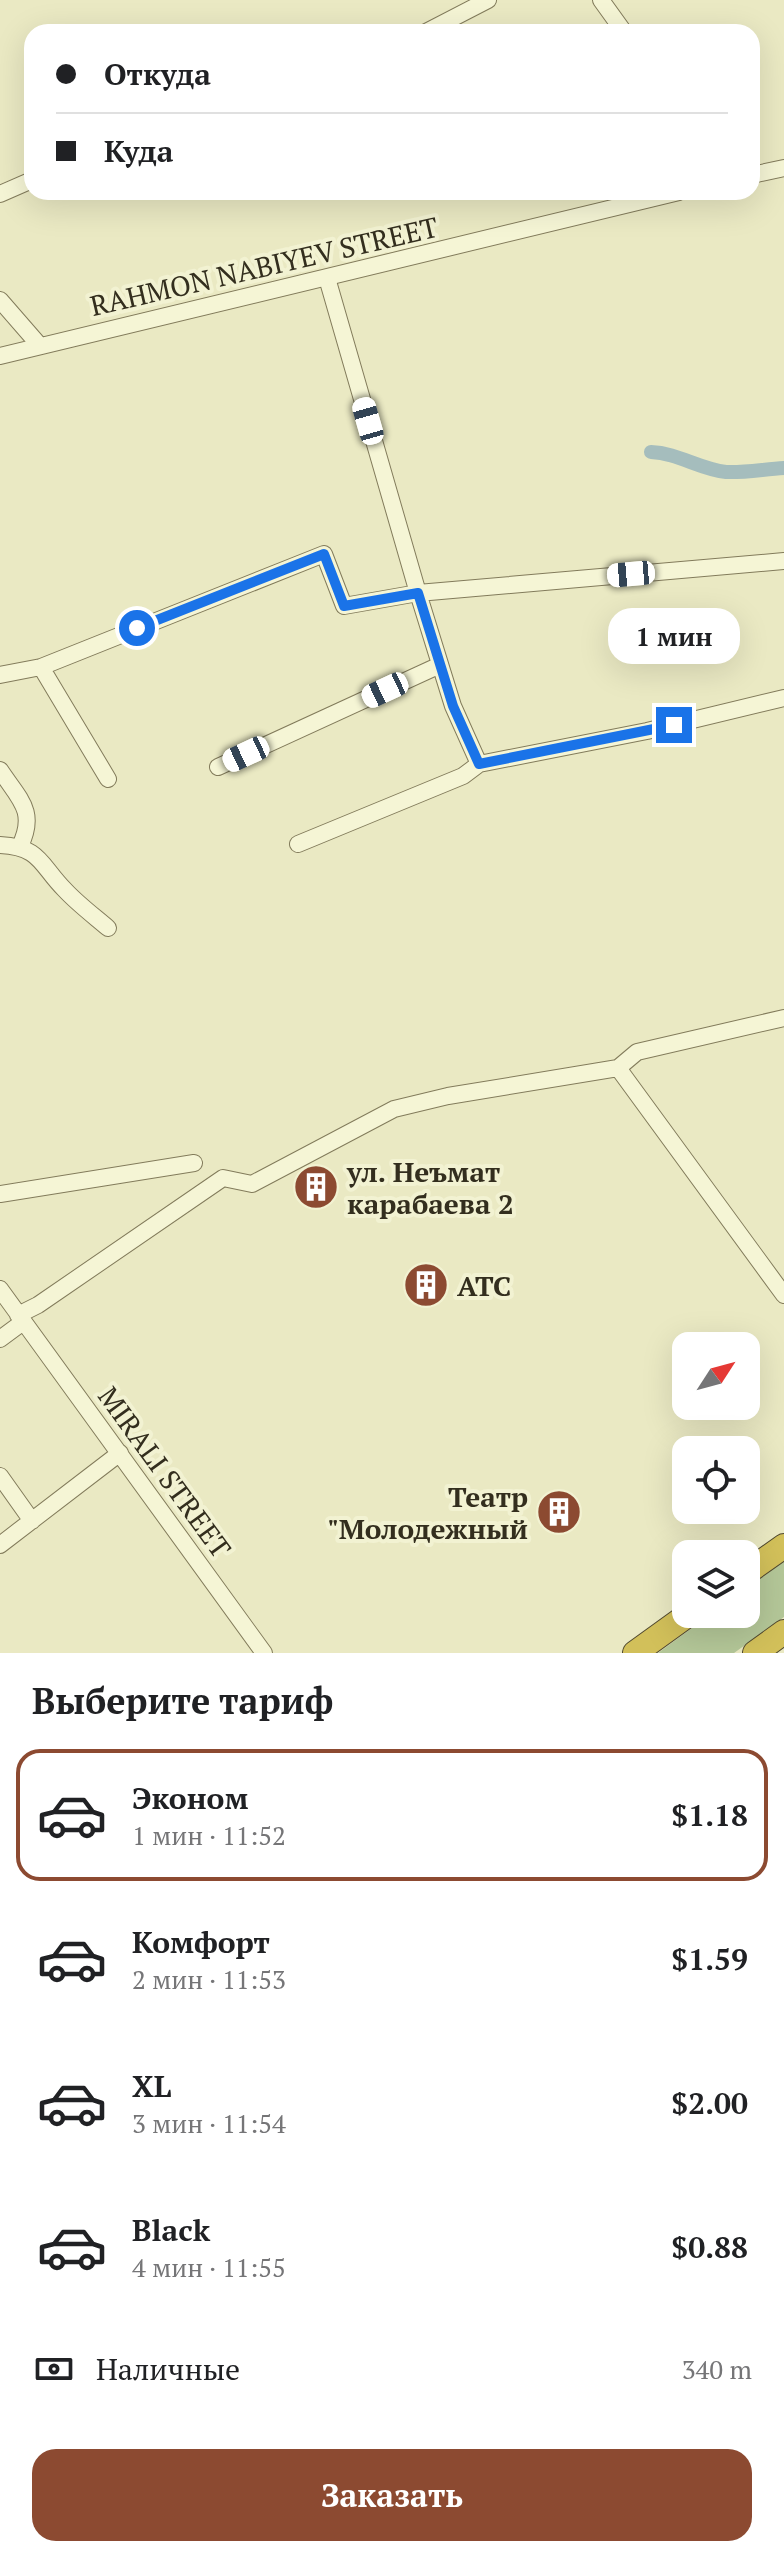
<!DOCTYPE html>
<html lang="ru">
<head>
<meta charset="utf-8">
<style>
	body { margin:0; font-family:"PT Serif",serif; background:#f6f6f6; color:#202124; height:100vh; display:flex; flex-direction:column; font-size:30px; white-space:nowrap }
	* { box-sizing:border-box; margin:0 }
	p { font-size:26px; color:#757577 }
	.icon { flex:none; width:44px; height:44px; fill:none; stroke:currentColor; stroke-width:2; stroke-linecap:round; stroke-linejoin:round }
	.map { position:relative; height:1653px; overflow:hidden }
	.sheet { display:flex; flex-direction:column; background:#fff; flex:1 }
	.sheet>* { flex:none }
	.hud { position:absolute; left:24px; top:24px; width:736px; height:176px; border-radius:24px; box-shadow:0 8px 32px #0002; display:grid; align-content:center; height:176px; padding:0 32px; background:#fff }
	.needle { width:52px; rotate:54deg }
	.buttons { position:absolute; left:672px; top:1332px; display:grid; gap:16px }
	.buttons a { display:grid; place-items:center; width:88px; height:88px; border-radius:16px; background:#fff; box-shadow:0 8px 32px #0002; font-size:40px }
	.end { position:absolute; width:36px; height:36px; margin:-18px; border:10px solid #1a73e8; background:#fff; box-shadow:0 0 0 4px #fff }
	.from { border-radius:50% }
	.bubble { position:absolute; height:56px; border-radius:24px; background:#fff; box-shadow:0 8px 32px #0002; font-size:26px; font-weight:700; line-height:56px; text-align:center }
	.car { position:absolute; width:24px; height:48px; margin:-24px -12px; border-radius:10px; box-shadow:0 0 6px 2px #0007; background:linear-gradient(#fff 24%,#345 0 40%,#fff 0 76%,#345 0 86%,#fff 0) }
	.hud b { display:flex; align-items:center; gap:28px; height:76px; font-size:30px }
	.hud b+b { border-top:2px solid #e0e0e0 }
	.hud i { width:20px; height:20px; background:#202124 }
	ul { padding:0; list-style:none }
	li { display:flex; align-items:center; gap:24px; height:132px; margin:0 16px 12px; padding:0 16px; border:4px solid transparent; border-radius:24px }
	li div { flex:1 }
	li b { display:block; font-size:30px }
	li em { font-style:normal; font-weight:700 }
	li.active { border-color:#8c4a31 }
	li>.icon { width:72px; height:72px; stroke-width:1.5 }
	h2 { padding:0 32px; font-size:36px; line-height:96px }
	.pay { display:flex; align-items:center; gap:20px; height:88px; padding:0 32px; font-size:30px }
	.pay p { margin-inline-start:auto }
	.action { display:flex; gap:16px; margin-top:auto; padding:16px 32px }
	.action a { flex:1; height:92px; border-radius:24px; background:#8c4a31; color:#fff; font-size:32px; font-weight:700; line-height:92px; text-align:center }
	.map>svg:first-child { display:block }
	.green { fill:#b4c798 }
	.lines { fill:none; stroke-linecap:round; stroke-linejoin:round }
	.canal { stroke:#a5bdbd; stroke-width:14 }
	.minor-casing { stroke:#827b5b; stroke-width:18 }
	.highway-casing { stroke:#50482f; stroke-width:26 }
	.minor { stroke:#f5f5d5; stroke-width:16 }
	.highway { stroke:#d2c05a; stroke-width:24 }
	.route { stroke:#1a73e8; stroke-width:10 }
	.labels { text-anchor:middle; dominant-baseline:central; stroke-width:8; stroke-linejoin:round; paint-order:stroke }
	.street-label { font-size:28px; fill:#332e1e; stroke:#f2f2d2 }
	.poi-label { font-size:28px; font-weight:bold; fill:#332e1e; stroke:#f2f2d2; text-anchor:start }
</style>
</head>
<body>
<div class="map">
<svg width="784" height="1653" viewBox="0 0 784 1653">
	<rect width="100%" height="100%" fill="#eae9c3"/>
	<path class="green" d="M784 1561V1617L734 1653H658L711 1614H746V1589Z"/>
	<g class="lines">
		<path class="canal" d="M651 452C678 453 699 469 726 472 744 473 765 469 784 468"/>
		<g class="minor-casing">
			<path id="minor" d="M601 0 624 32
				M426 32 488 0
				M752 175 784 168
				M0 194 32 180
				M327 278 418 593 453 706 479 764
				M0 300 40 346
				M0 356 679 192
				M41 667 108 779
				M0 675 41 667 324 554 344 606 418 593 784 561
				M218 767 440 665
				M0 770C19 799 37 811 20 846
				M298 844 463 776 479 764 647 731 784 698
				M0 845C41 847 40 865 65 890 78 904 94 916 108 928
				M618 1068 784 1295
				M0 1194 194 1163
				M0 1289 264 1653
				M18 1315 38 1305 223 1178 252 1184 394 1109 448 1096 618 1068 637 1052 784 1018
				M0 1339 23 1322
				M0 1476 32 1521
				M0 1545 120 1453"/>
		</g>
		<g class="highway-casing">
			<path id="highway" d="M746 1573 784 1546
				M635 1653 689 1614
				M755 1653 784 1632"/>
		</g>
		<use href="#minor" class="minor"/>
		<use href="#highway" class="highway"/>
	</g>
	<g class="lines">
		<path class="route" d="M137 628 324 554 344 606 418 593 453 706 479 764 674 725"/>
	</g>
	<defs>
		<g id="building-disc" transform="scale(2.3)"><circle r="9.5" fill="#8c4a31" stroke="#f2f2d2"/><path d="M-4-6H4V6H1V3H-1V6H-4ZM-2.5-4.3h1.7v1.8h-1.7ZM.8-4.3h1.7v1.8H.8ZM-2.5-1h1.7V.8h-1.7ZM.8-1h1.7V.8H.8Z" fill="#fff"/></g>
	</defs>
	<g fill-rule="evenodd">
		<use href="#building-disc" x="316" y="1187"/>
		<use href="#building-disc" x="426" y="1285"/>
		<use href="#building-disc" x="559" y="1512"/>
	</g>
	<g class="labels">
		<g class="street-label">
			<text transform="translate(264 266) rotate(-13)">RAHMON NABIYEV STREET</text>
			<text transform="translate(165 1472) rotate(54)">MIRALI STREET</text>
		</g>
		<g class="poi-label">
			<text x="347" y="1171">ул. Неъмат<tspan x="347" dy="32">карабаева 2</tspan></text>
			<text x="457" y="1285">АТС</text>
			<text x="528" y="1496" text-anchor="end">Театр<tspan x="528" dy="32">"Молодежный</tspan></text>
		</g>
	</g>
</svg>
<div class="buttons">
<a><svg class="needle" viewBox="-14 -14 28 28"><path d="M0-13l5 13h-10z" fill="#e53935"/><path d="M0 13l5-13h-10z" fill="#757577"/></svg></a>
<a><svg class="icon" aria-label="locate" viewBox="0 0 24 24"><circle cx="12" cy="12" r="6"/><path d="M12 2v4M12 18v4M2 12h4M18 12h4"/></svg></a>
<a><svg class="icon" aria-label="layers" viewBox="0 0 24 24"><path d="M12 4l9 5-9 5-9-5zM3 14l9 5 9-5"/></svg></a>
</div>
<i class="end from" style="left:137px;top:628px"></i>
<i class="end" style="left:674px;top:725px"></i>
<div class="bubble" style="left:608px;top:608px;width:132px">1 мин</div>
<i class="car" style="left:368px;top:421px;rotate:344deg"></i>
<i class="car" style="left:631px;top:574px;rotate:265deg"></i>
<i class="car" style="left:385px;top:690px;rotate:245deg"></i>
<i class="car" style="left:246px;top:754px;rotate:245deg"></i>
<div class="hud">
<b><i class="from"></i>Откуда</b>
<b><i></i>Куда</b>
</div>
</div>
<section class="sheet">
<h2>Выберите тариф</h2>
<ul>
<li class="active"><svg class="icon" aria-label="car" viewBox="0 0 24 24"><path d="M5 17H2v-5l4-1 3-4h7l3 4 3 1v5h-3M9 17h6M6 11h13"/><circle cx="7" cy="17" r="2"/><circle cx="17" cy="17" r="2"/></svg><div><b>Эконом</b><p>1 мин · 11:52</p></div><em>$1.18</em></li>
<li><svg class="icon" aria-label="car" viewBox="0 0 24 24"><path d="M5 17H2v-5l4-1 3-4h7l3 4 3 1v5h-3M9 17h6M6 11h13"/><circle cx="7" cy="17" r="2"/><circle cx="17" cy="17" r="2"/></svg><div><b>Комфорт</b><p>2 мин · 11:53</p></div><em>$1.59</em></li>
<li><svg class="icon" aria-label="car" viewBox="0 0 24 24"><path d="M5 17H2v-5l4-1 3-4h7l3 4 3 1v5h-3M9 17h6M6 11h13"/><circle cx="7" cy="17" r="2"/><circle cx="17" cy="17" r="2"/></svg><div><b>XL</b><p>3 мин · 11:54</p></div><em>$2.00</em></li>
<li><svg class="icon" aria-label="car" viewBox="0 0 24 24"><path d="M5 17H2v-5l4-1 3-4h7l3 4 3 1v5h-3M9 17h6M6 11h13"/><circle cx="7" cy="17" r="2"/><circle cx="17" cy="17" r="2"/></svg><div><b>Black</b><p>4 мин · 11:55</p></div><em>$0.88</em></li>
</ul>
<div class="pay"><svg class="icon" aria-label="cash" viewBox="0 0 24 24"><path d="M3 7h18v10H3z"/><circle cx="12" cy="12" r="2"/></svg>Наличные<p>340 m</p></div>
<div class="action"><a>Заказать</a></div>
</section>
</body>
</html>
